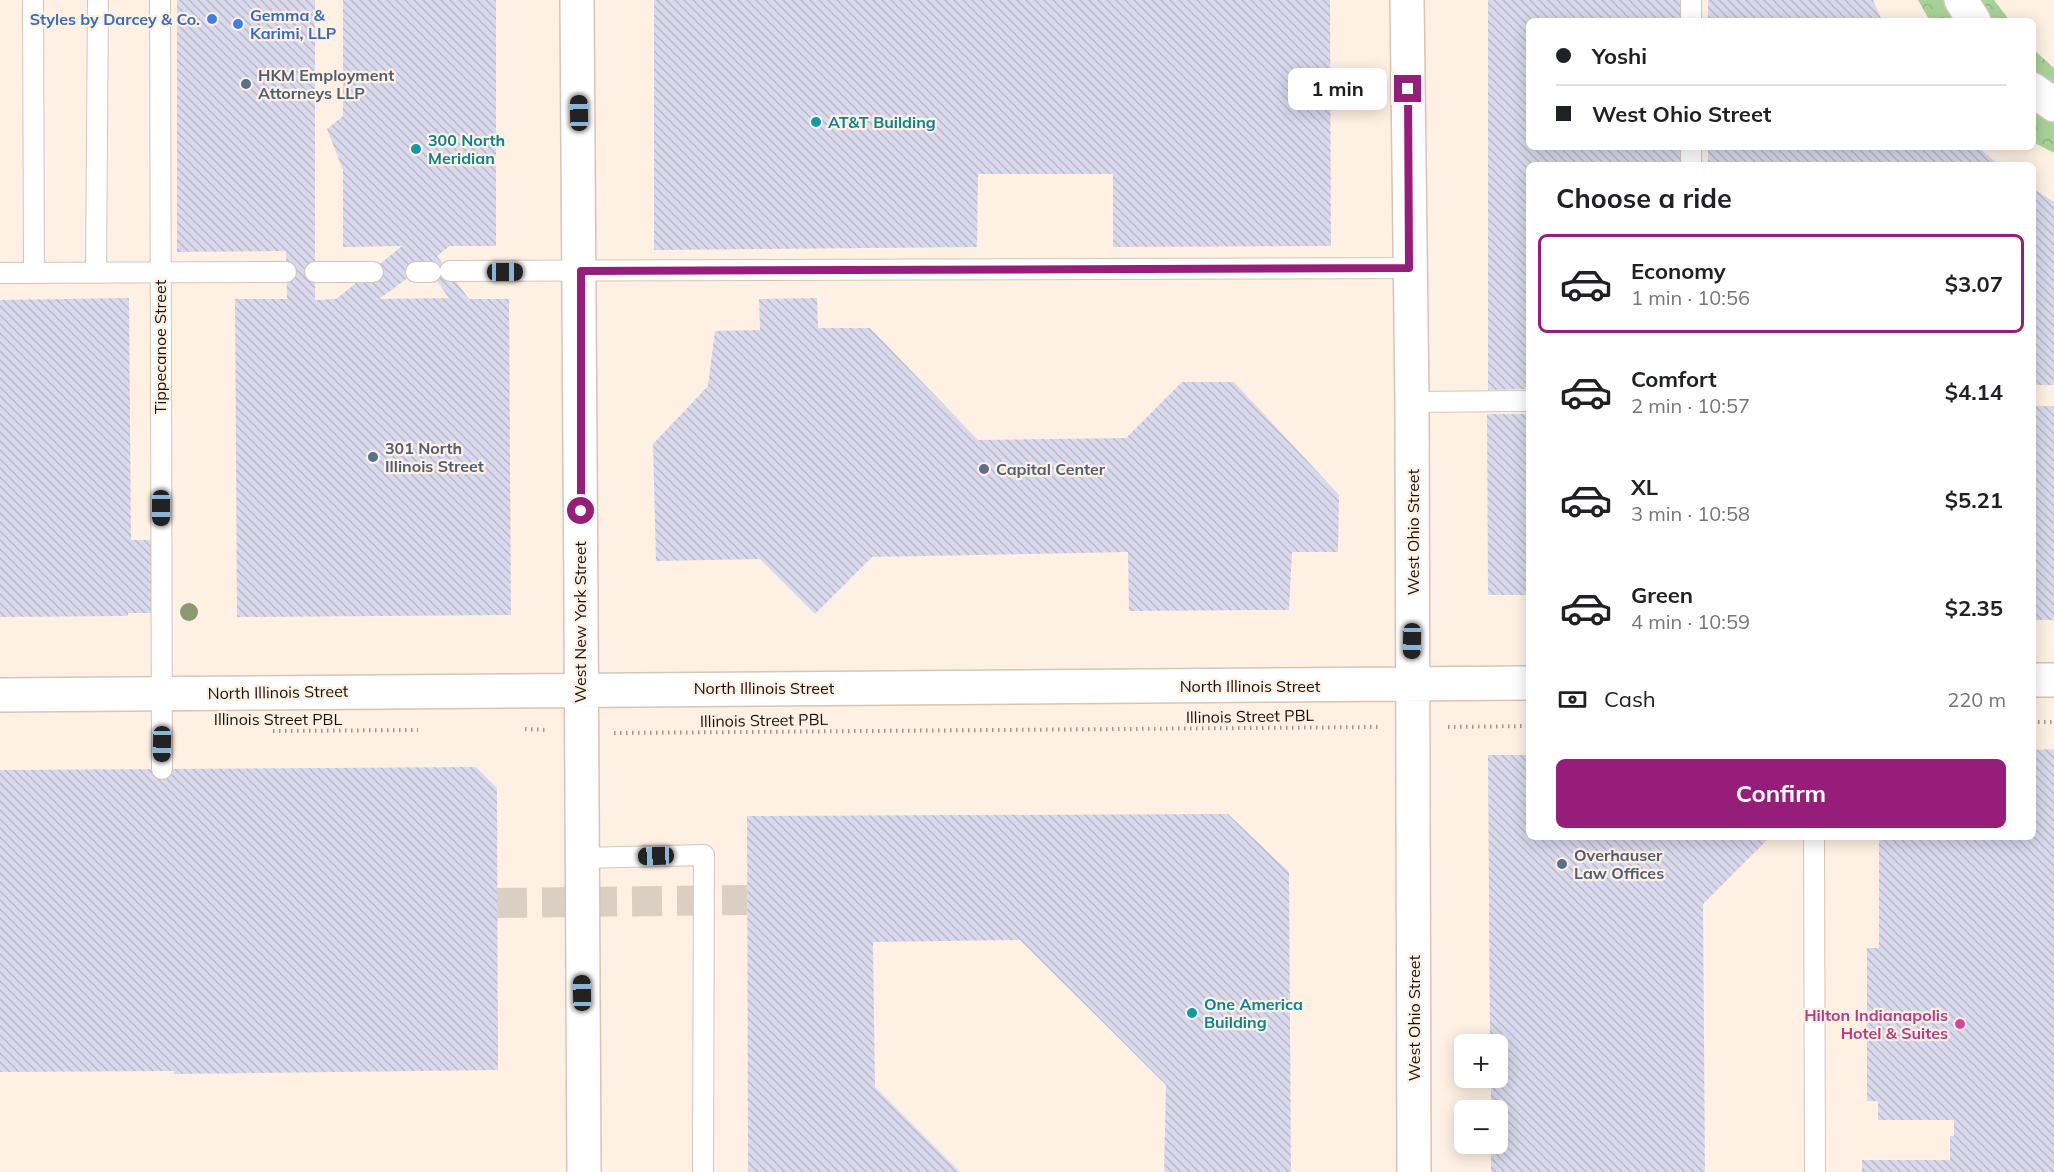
<!DOCTYPE html>
<html lang="en">
<head>
<meta charset="utf-8">
<style>
	body { margin:0; font-family:Mulish,sans-serif; background:#f2f2f2; color:#202124; height:100vh; display:flex; flex-direction:column; font-size:22px; white-space:nowrap }
	* { box-sizing:border-box; margin:0 }
	p { font-size:20px; color:#757577 }
	.icon { flex:none; width:33px; height:33px; fill:none; stroke:currentColor; stroke-width:2; stroke-linecap:round; stroke-linejoin:round }
	.map { position:relative; flex:1; overflow:hidden }
	.panel { position:absolute; left:1526px; top:162px; width:510px; height:678px; display:flex; flex-direction:column; background:#fff; border-radius:9px; box-shadow:0 3px 15px #0003 }
	.panel>* { flex:none }
	.banner { position:absolute; left:1526px; top:18px; width:510px; height:132px; border-radius:9px; box-shadow:0 3px 15px #0003; display:grid; align-content:center; height:132px; padding:0 30px; background:#fff }
	.buttons { position:absolute; left:1454px; top:1034px; display:grid; gap:12px }
	.buttons a { display:grid; place-items:center; width:54px; height:54px; border-radius:9px; background:#fff; box-shadow:0 3px 15px #0003; font-size:30px }
	.end { position:absolute; width:27px; height:27px; margin:-14px; border:8px solid #961e7a; background:#fff; box-shadow:0 0 0 3px #fff }
	.from { border-radius:50% }
	.bubble { position:absolute; height:42px; border-radius:9px; background:#fff; box-shadow:0 3px 15px #0003; font-size:20px; font-weight:700; line-height:42px; text-align:center }
	.car { position:absolute; width:18px; height:36px; margin:-18px -9px; border-radius:8px; box-shadow:0 0 4px 2px #0007; background:linear-gradient(#222 24%,#8ab4d8 0 40%,#222 0 76%,#8ab4d8 0 86%,#222 0) }
	.banner b { display:flex; align-items:center; gap:21px; height:57px; font-size:22px }
	.banner b+b { border-top:2px solid #e0e0e0 }
	.banner i { width:15px; height:15px; background:#202124 }
	ul { padding:0; list-style:none }
	li { display:flex; align-items:center; gap:18px; height:99px; margin:0 12px 9px; padding:0 18px; border:3px solid transparent; border-radius:9px }
	li div { flex:1 }
	li b { display:block; font-size:22px }
	li em { font-style:normal; font-weight:700 }
	li.on { border-color:#961e7a }
	li>.icon { width:54px; height:54px; stroke-width:1.5 }
	h2 { padding:0 30px; font-size:27px; line-height:72px }
	.pay { display:flex; align-items:center; gap:15px; height:66px; padding:0 30px; font-size:22px }
	.pay p { margin-inline-start:auto }
	.action { display:flex; gap:12px; margin-top:auto; padding:12px 30px }
	.action a { flex:1; height:69px; border-radius:9px; background:#961e7a; color:#fff; font-size:24px; font-weight:700; line-height:69px; text-align:center }
	.map>svg:first-child { display:block }
	.park { fill:url(#park-crowns) }
	.building { fill:url(#building-back-hatch); fill-rule:evenodd }
	.lines { fill:none; stroke-linecap:round; stroke-linejoin:round }
	.pedestrian-tunnel { stroke:#dbcfc4; stroke-width:30; stroke-dasharray:30 15; stroke-linecap:butt }
	.service-casing { stroke:#d5c5b5; stroke-width:22 }
	.tertiary-casing { stroke:#d5c5b5; stroke-width:36 }
	.secondary-casing { stroke:#d5c5b5; stroke-width:36 }
	.path { stroke:#a0968c; stroke-width:4; stroke-dasharray:1.5 4.5; stroke-linecap:butt }
	.service { stroke:#fff; stroke-width:20 }
	.tertiary { stroke:#fff; stroke-width:33 }
	.secondary { stroke:#fff; stroke-width:33 }
	.tree { fill:#899a70 }
	.route { stroke:#961e7a; stroke-width:8 }
	.shop-dot { fill:#3f7fe0; stroke:#fef1e4; stroke-width:2 }
	.service-dot { fill:#5c6f8a; stroke:#fef1e4; stroke-width:2 }
	.culture-dot { fill:#0f9aa8; stroke:#fef1e4; stroke-width:2 }
	.hotel-dot { fill:#d1479c; stroke:#fef1e4; stroke-width:2 }
	.labels { text-anchor:middle; dominant-baseline:central; stroke-width:4.5; stroke-linejoin:round; paint-order:stroke }
	.shop-label { font-size:16px; font-weight:bold; fill:#366cbe; stroke:#fef1e4; text-anchor:start }
	.service-label { font-size:16px; font-weight:bold; fill:#4e5e75; stroke:#fef1e4; text-anchor:start }
	.culture-label { font-size:16px; font-weight:bold; fill:#0d838f; stroke:#fef1e4; text-anchor:start }
	.street-label { font-size:16px; fill:#17110c; stroke:#fef1e4 }
	.hotel-label { font-size:16px; font-weight:bold; fill:#b23c85; stroke:#fef1e4; text-anchor:end }
</style>
</head>
<body>
<div class="map">
<svg width="2054" height="1172" viewBox="0 0 2054 1172">
	<defs>
		<pattern id="park-crowns" width="20" height="18" patternUnits="userSpaceOnUse" patternTransform="scale(1.5)"><rect width="20" height="18" fill="#a7d296"/><path d="M2 6a3 3 0 1 1 6 0M12 15a3 3 0 1 1 6 0" fill="none" stroke="#8fb380"/></pattern>
		<pattern id="building-back-hatch" width="6" height="6" patternUnits="userSpaceOnUse" patternTransform="scale(1.5)"><rect width="6" height="6" fill="#d9d9ed"/><path d="M-1 5l2 2M0 0l6 6M5-1l2 2" fill="none" stroke="#bab9ca"/></pattern>
	</defs>
	<rect width="100%" height="100%" fill="#fef1e4"/>
	<path class="park" d="M1918 0H1994L2010 21H1930Z
		M2032 48 2054 68V153L2033 142Z"/>
	<path class="building" d="M177 0H315V300L336 299 402 246 343 247V170L327 129 343 116V0H496V246H450L437 256 469 299H509L511 615 237 617 235 299H287L286 251 177 252ZM416 272H431L449 298 379 299Z
		M654 0H1330L1331 246 1113 247V174H978L977 247 654 250Z
		M1488 0H1680V21H1528V147H1680V165H1528V389L1488 390Z
		M1708 0H1873L1882 21H1708Z
		M1708 147H1978L1999 165H1708Z
		M2032 188 2054 202V385H2032Z
		M129 298 131 540H153L154 613H128V616L0 617V300Z
		M817 298 818 328H870L978 440 1126 438 1182 382H1234L1339 495 1338 552H1292L1289 610 1129 611 1128 552 872 557 815 614 760 559 656 561 653 444 708 386 715 331 760 330 759 299Z
		M2032 406H2054V620H2032Z
		M1487 414H1528V595H1488Z
		M2054 749V1172H1862V1160H1950V1136H1954V1120H1878V1101H1867V948H1879V837H2032V750Z
		M1488 755H1528V837H1770L1703 904 1705 1172H1491V1143H1497V1110H1491V1077H1497V1044H1490Z
		M476 767 497 788 498 1070 174 1074V1071L0 1072V770Z
		M1228 814 1289 872 1291 1172H1164L1166 1085 1020 940 873 942 875 1087 960 1172H748L747 816Z"/>
	<g class="lines">
		<path class="pedestrian-tunnel" d="M497 903 747 900"/>
		<g class="service-casing">
			<path id="service" d="M33 0 34 273
				M160 0 162 769
				M1691 0V21
				M1691 147V165
				M450 271 1409 268
				M315 272H373
				M416 272H431
				M0 273 286 272
				M96 273 98 0
				M1412 402 1528 401
				M1814 837 1815 1172
				M580 858 704 855 703 1172"/>
		</g>
		<g class="tertiary-casing">
			<path id="tertiary" d="M1961 0 1974 21
				M2032 89 2054 105"/>
		</g>
		<g class="secondary-casing">
			<path id="secondary" d="M577 0C583 391 579 781 584 1172
				M1407 0 1412 402 1414 1172
				M2032 680H2054
				M0 695 1528 683"/>
		</g>
		<path class="path" d="M2032 722H2054
			M1448 727 1528 726
			M525 729 547 730
			M273 731 418 730
			M614 733 1378 727"/>
		<use href="#service" class="service"/>
		<use href="#tertiary" class="tertiary"/>
		<use href="#secondary" class="secondary"/>
	</g>
	<circle class="tree" cx="189" cy="612" r="9"/>
	<g class="lines">
		<path class="route" d="M581 511V271L1409 268 1408 89"/>
	</g>
	<g class="shop-dot">
		<circle cx="212" cy="19" r="6"/>
		<circle cx="238" cy="24" r="6"/>
	</g>
	<g class="service-dot">
		<circle cx="246" cy="84" r="6"/>
		<circle cx="373" cy="457" r="6"/>
		<circle cx="984" cy="469" r="6"/>
		<circle cx="1562" cy="864" r="6"/>
	</g>
	<g class="culture-dot">
		<circle cx="816" cy="122" r="6"/>
		<circle cx="416" cy="149" r="6"/>
		<circle cx="1192" cy="1013" r="6"/>
	</g>
	<circle class="hotel-dot" cx="1960" cy="1024" r="6"/>
	<g class="labels">
		<g class="shop-label">
			<text x="250" y="15">Gemma &amp;<tspan x="250" dy="18">Karimi, LLP</tspan></text>
			<text x="200" y="19" text-anchor="end">Styles by Darcey &amp; Co.</text>
		</g>
		<g class="service-label">
			<text x="258" y="75">HKM Employment<tspan x="258" dy="18">Attorneys LLP</tspan></text>
			<text x="385" y="448">301 North<tspan x="385" dy="18">Illinois Street</tspan></text>
			<text x="996" y="469">Capital Center</text>
			<text x="1574" y="855">Overhauser<tspan x="1574" dy="18">Law Offices</tspan></text>
		</g>
		<g class="culture-label">
			<text x="828" y="122">AT&amp;T Building</text>
			<text x="428" y="140">300 North<tspan x="428" dy="18">Meridian</tspan></text>
			<text x="1204" y="1004">One America<tspan x="1204" dy="18">Building</tspan></text>
		</g>
		<g class="street-label">
			<text transform="translate(160 347) rotate(-90)">Tippecanoe Street</text>
			<text transform="translate(1413 532) rotate(-90)">West Ohio Street</text>
			<text transform="translate(580 622) rotate(-90)">West New York Street</text>
			<text x="1250" y="686">North Illinois Street</text>
			<text x="764" y="688">North Illinois Street</text>
			<text transform="translate(278 692) rotate(-1)">North Illinois Street</text>
			<text transform="translate(1250 716) rotate(-1)">Illinois Street PBL</text>
			<text x="278" y="719">Illinois Street PBL</text>
			<text transform="translate(764 720) rotate(-1)">Illinois Street PBL</text>
			<text transform="translate(1414 1018) rotate(-90)">West Ohio Street</text>
		</g>
		<g class="hotel-label">
			<text x="1948" y="1015">Hilton Indianapolis<tspan x="1948" dy="18">Hotel &amp; Suites</tspan></text>
		</g>
	</g>
</svg>
<div class="buttons">
<a>+</a>
<a>−</a>
</div>
<i class="end from" style="left:581px;top:511px"></i>
<i class="end" style="left:1408px;top:89px"></i>
<div class="bubble" style="left:1288px;top:68px;width:99px">1 min</div>
<i class="car" style="left:579px;top:113px;rotate:359deg"></i>
<i class="car" style="left:505px;top:272px;rotate:90deg"></i>
<i class="car" style="left:161px;top:508px;rotate:180deg"></i>
<i class="car" style="left:1412px;top:641px;rotate:181deg"></i>
<i class="car" style="left:162px;top:744px;rotate:181deg"></i>
<i class="car" style="left:656px;top:856px;rotate:268deg"></i>
<i class="car" style="left:582px;top:993px;rotate:359deg"></i>
<div class="banner">
<b><i class="from"></i>Yoshi</b>
<b><i></i>West Ohio Street</b>
</div>
<section class="panel">
<h2>Choose a ride</h2>
<ul>
<li class="on"><svg class="icon" aria-label="car" viewBox="0 0 24 24"><path d="M5 17H2v-5l4-1 3-4h7l3 4 3 1v5h-3M9 17h6M6 11h13"/><circle cx="7" cy="17" r="2"/><circle cx="17" cy="17" r="2"/></svg><div><b>Economy</b><p>1 min · 10:56</p></div><em>$3.07</em></li>
<li><svg class="icon" aria-label="car" viewBox="0 0 24 24"><path d="M5 17H2v-5l4-1 3-4h7l3 4 3 1v5h-3M9 17h6M6 11h13"/><circle cx="7" cy="17" r="2"/><circle cx="17" cy="17" r="2"/></svg><div><b>Comfort</b><p>2 min · 10:57</p></div><em>$4.14</em></li>
<li><svg class="icon" aria-label="car" viewBox="0 0 24 24"><path d="M5 17H2v-5l4-1 3-4h7l3 4 3 1v5h-3M9 17h6M6 11h13"/><circle cx="7" cy="17" r="2"/><circle cx="17" cy="17" r="2"/></svg><div><b>XL</b><p>3 min · 10:58</p></div><em>$5.21</em></li>
<li><svg class="icon" aria-label="car" viewBox="0 0 24 24"><path d="M5 17H2v-5l4-1 3-4h7l3 4 3 1v5h-3M9 17h6M6 11h13"/><circle cx="7" cy="17" r="2"/><circle cx="17" cy="17" r="2"/></svg><div><b>Green</b><p>4 min · 10:59</p></div><em>$2.35</em></li>
</ul>
<div class="pay"><svg class="icon" aria-label="cash" viewBox="0 0 24 24"><path d="M3 7h18v10H3z"/><circle cx="12" cy="12" r="2"/></svg>Cash<p>220 m</p></div>
<div class="action"><a>Confirm</a></div>
</section>
</div>
</body>
</html>
